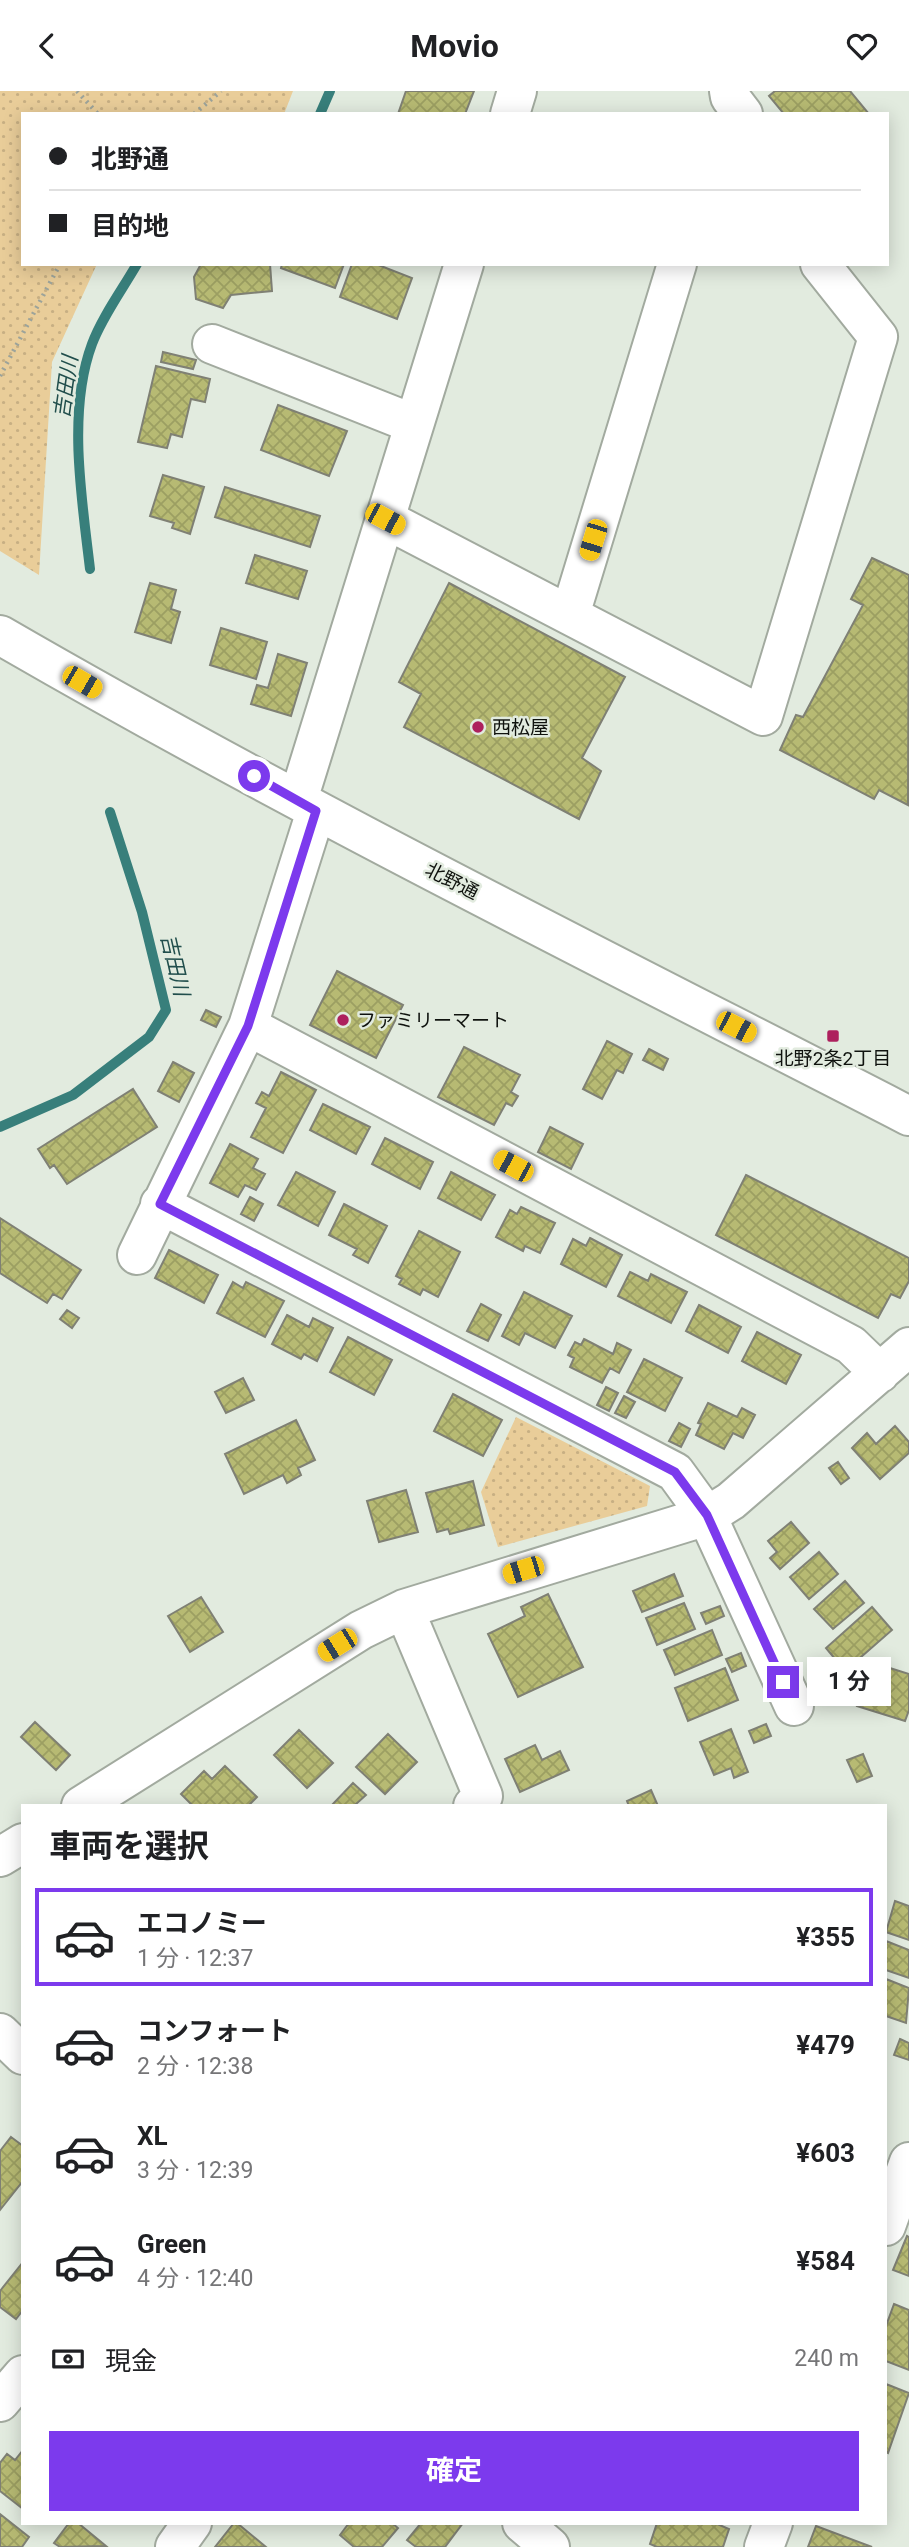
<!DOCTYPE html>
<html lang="ja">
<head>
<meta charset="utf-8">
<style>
	body { margin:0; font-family:Roboto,"Noto Sans JP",sans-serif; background:#f2f2f2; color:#202124; height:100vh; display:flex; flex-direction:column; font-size:26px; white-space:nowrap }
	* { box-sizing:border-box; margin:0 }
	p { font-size:23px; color:#757577 }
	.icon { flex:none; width:38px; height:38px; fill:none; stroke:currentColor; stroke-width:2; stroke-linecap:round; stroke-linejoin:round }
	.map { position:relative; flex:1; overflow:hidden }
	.sheet { position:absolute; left:21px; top:1713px; width:866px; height:721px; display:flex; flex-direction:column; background:#fff; border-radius:0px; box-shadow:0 4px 18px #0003 }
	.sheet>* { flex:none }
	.banner { position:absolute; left:21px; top:21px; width:868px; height:154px; border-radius:0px; box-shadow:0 4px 18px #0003; display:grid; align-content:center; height:154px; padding:0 28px; background:#fff }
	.end { position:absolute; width:32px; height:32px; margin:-16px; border:9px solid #7c3aed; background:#fff; box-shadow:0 0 0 4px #fff }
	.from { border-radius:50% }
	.bubble { position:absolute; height:49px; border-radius:0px; background:#fff; box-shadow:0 4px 18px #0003; font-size:23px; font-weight:700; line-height:49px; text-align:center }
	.car { position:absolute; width:21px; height:42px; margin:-21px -10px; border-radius:9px; box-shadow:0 0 5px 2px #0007; background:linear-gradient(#f5c518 24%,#345 0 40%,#f5c518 0 76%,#345 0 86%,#f5c518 0) }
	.banner b { display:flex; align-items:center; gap:24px; height:66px; font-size:26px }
	.banner b+b { border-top:2px solid #e0e0e0 }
	.banner i { width:18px; height:18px; background:#202124 }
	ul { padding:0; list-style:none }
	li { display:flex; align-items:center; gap:21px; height:98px; margin:0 14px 10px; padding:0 14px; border:4px solid transparent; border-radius:0px }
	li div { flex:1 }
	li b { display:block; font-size:26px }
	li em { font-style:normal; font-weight:700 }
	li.on { border-color:#7c3aed }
	li>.icon { width:63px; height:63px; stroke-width:1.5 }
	h2 { padding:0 28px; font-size:32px; line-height:84px }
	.pay { display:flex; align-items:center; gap:18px; height:77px; padding:0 28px; font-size:26px }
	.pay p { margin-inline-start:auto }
	.primary-button { display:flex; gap:14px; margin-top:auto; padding:14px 28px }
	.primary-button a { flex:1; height:80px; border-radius:0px; background:#7c3aed; color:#fff; font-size:28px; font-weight:700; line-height:80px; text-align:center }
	header { display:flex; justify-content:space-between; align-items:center; height:91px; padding:0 28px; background:#fff; font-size:32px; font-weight:700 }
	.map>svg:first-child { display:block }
	.park { fill:url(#park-dots) }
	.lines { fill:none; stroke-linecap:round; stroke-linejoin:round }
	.stream { stroke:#387f7b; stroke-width:10 }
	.building { fill:url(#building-cross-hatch); stroke:#7f8074; stroke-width:2 }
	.minor-casing { stroke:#a2aa9f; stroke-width:42 }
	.path { stroke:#9ca39a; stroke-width:4.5; stroke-dasharray:2 5; stroke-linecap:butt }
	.minor { stroke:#fff; stroke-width:38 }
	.route { stroke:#7c3aed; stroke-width:9 }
	.poi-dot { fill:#ad205d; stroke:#e2ebdf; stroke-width:2.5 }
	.labels { text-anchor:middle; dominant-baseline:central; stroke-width:5; stroke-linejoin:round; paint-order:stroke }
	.poi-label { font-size:19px; fill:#0f120e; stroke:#e2ebdf; text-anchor:start }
	.street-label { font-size:19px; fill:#0f120e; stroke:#e2ebdf }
	.water-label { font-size:21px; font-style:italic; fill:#214e4c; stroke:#e2ebdf }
</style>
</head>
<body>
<header><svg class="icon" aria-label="back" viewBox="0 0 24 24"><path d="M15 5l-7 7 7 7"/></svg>Movio<svg class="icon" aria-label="heart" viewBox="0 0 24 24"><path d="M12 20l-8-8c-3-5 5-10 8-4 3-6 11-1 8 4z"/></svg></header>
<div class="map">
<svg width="909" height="2456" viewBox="0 0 909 2456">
	<defs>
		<pattern id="park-dots" width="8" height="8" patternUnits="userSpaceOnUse" patternTransform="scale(1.75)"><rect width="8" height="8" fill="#e9cd99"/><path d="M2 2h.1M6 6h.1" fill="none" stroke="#c7af83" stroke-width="1.8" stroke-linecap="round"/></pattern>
		<pattern id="building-cross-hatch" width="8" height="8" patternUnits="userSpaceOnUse" patternTransform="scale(1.75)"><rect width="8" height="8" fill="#b7ba73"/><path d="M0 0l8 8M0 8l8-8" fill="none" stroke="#9c9f62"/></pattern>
	</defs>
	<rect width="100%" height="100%" fill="#e2ebdf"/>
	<path class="park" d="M0 0H293L284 23H23V173H97L52 271 39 484 0 460Z
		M516 1326 650 1395 647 1415 498 1456 481 1401Z"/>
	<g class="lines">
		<path class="stream" d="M320 23 330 0
			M90 478C82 409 67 320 92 253 102 226 122 199 137 173
			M0 1036 73 1004 149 946 166 919 142 821 110 721"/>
	</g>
	<path class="building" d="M406 0H474L465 23H398Z
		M775 0H850L869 23H784L769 5Z
		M201 173H270L272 200 231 204 223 217 196 208 194 186Z
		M282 173H344L335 197 281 177Z
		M352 173H376L412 187 397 228 340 206Z
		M163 261 196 269 193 278 161 271Z
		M156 275 210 288 205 311 191 308 182 346 171 343 167 357 138 351Z
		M278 314 347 340 329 385 261 359Z
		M163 384 204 396 190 443 172 437 174 432 150 425Z
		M225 396 320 425 310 456 215 426Z
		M255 464 307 480 298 508 246 492Z
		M872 467 909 484 908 714 879 699 874 708 780 659 796 624 803 626 863 514 851 508Z
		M150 492 176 499 171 518 180 521 171 552 135 541Z
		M449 492 625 586 582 667 601 680 579 728 404 636 421 603 399 591Z
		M221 537 267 551 256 588 210 574Z
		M278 563 307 572 291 625 251 613 257 594 268 597Z
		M337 880 403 914 376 967 310 934Z
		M206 919 221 926 216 936 201 929Z
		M607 950 632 963 623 982 617 979 602 1008 583 998Z
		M464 956 520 984 511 1001 518 1005 512 1015 506 1012 494 1034 438 1006Z
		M649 958 668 968 663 979 643 969Z
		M173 971 194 982 179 1011 158 1000Z
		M281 981 316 999 283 1062 251 1046 266 1017 256 1012 262 1001 269 1005Z
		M133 998 157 1036 67 1093 54 1074 50 1077 38 1058Z
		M323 1013 370 1036 356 1063 310 1039Z
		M550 1036 583 1053 571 1078 538 1061Z
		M385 1047 433 1071 420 1098 372 1073Z
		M230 1053 258 1068 253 1077 265 1083 256 1099 245 1094 238 1106 210 1092Z
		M296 1081 335 1101 318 1135 278 1114Z
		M451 1081 495 1104 481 1129 438 1107Z
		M746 1084 909 1167V1190L900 1207 891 1203 878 1227 716 1144Z
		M250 1106 263 1113 254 1130 241 1123Z
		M344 1113 387 1135 368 1172 353 1164 357 1158 329 1144Z
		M521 1116 555 1132 540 1162 525 1155 523 1160 496 1146 510 1119 517 1123Z
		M0 1127 81 1179 62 1208 53 1203 47 1212 0 1182Z
		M419 1140 460 1161 438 1206 423 1198 420 1204 399 1193 402 1188 396 1185Z
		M590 1147 622 1164 606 1196 561 1173 573 1148 586 1155Z
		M169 1159 218 1184 204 1212 155 1187Z
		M630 1181 648 1190 651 1183 687 1201 671 1232 618 1205Z
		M233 1191 243 1197 246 1191 284 1210 265 1246 217 1222Z
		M524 1201 572 1225 555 1257 525 1242 519 1254 502 1245Z
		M481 1213 501 1224 488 1250 467 1240Z
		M699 1214 741 1236 728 1262 686 1240Z
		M67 1219 79 1227 72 1237 60 1228Z
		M287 1224 309 1236 313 1227 333 1237 317 1270 304 1263 301 1268 272 1253Z
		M757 1241 801 1264 786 1293 742 1270Z
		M348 1246 392 1269 374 1304 330 1281Z
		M584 1248 613 1263 617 1252 631 1259 619 1282 610 1277 602 1292 570 1276 574 1267 568 1264 575 1251 581 1254Z
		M644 1268 682 1287 665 1320 627 1301Z
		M243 1287 254 1309 226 1322 215 1301Z
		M606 1296 618 1302 609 1320 597 1314Z
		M453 1303 502 1329 483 1365 434 1340Z
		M624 1305 635 1311 626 1327 615 1322Z
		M708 1312 737 1326 742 1317 755 1324 743 1347 733 1342 724 1358 696 1344 701 1333 698 1332Z
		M296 1329 315 1369 298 1377 301 1384 287 1392 283 1384 244 1403 225 1363Z
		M679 1332 690 1338 681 1356 669 1350Z
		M895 1335 909 1351V1362L880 1388 852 1357 867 1342 876 1353Z
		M838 1371 849 1387 841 1393 829 1377Z
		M473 1390 484 1434 450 1443 448 1438 437 1441 426 1402Z
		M406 1399 418 1441 379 1451 367 1410Z
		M791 1431 809 1452 780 1478 770 1467 777 1461 768 1450Z
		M819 1461 838 1483 809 1508 790 1486Z
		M674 1483 683 1505 642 1521 633 1500Z
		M845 1490 864 1512 833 1538 814 1518Z
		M548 1503 583 1576 518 1606 488 1543 525 1525 521 1516Z
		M201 1506 223 1541 190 1561 168 1525Z
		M684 1512 695 1538 657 1554 646 1527Z
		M720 1515 724 1525 706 1533 701 1522Z
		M872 1516 892 1539 845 1580 826 1557Z
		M712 1539 722 1564 675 1584 664 1559Z
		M741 1562 746 1575 732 1581 726 1568Z
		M871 1571 909 1583V1619L905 1630 857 1615Z
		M725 1577 738 1609 688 1630 675 1597Z
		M35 1631 70 1664 56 1679 21 1646Z
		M766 1633 771 1645 754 1652 749 1640Z
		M731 1638 748 1681 734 1687 731 1677 714 1684 700 1651Z
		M299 1639 333 1672 307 1697 274 1664Z
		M388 1643 417 1671 385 1703 356 1676Z
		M535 1654 542 1669 560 1660 569 1679 520 1701 505 1668Z
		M863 1663 872 1685 857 1691 847 1669Z
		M225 1675 257 1706 248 1715H193L181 1703 204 1680 212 1688Z
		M353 1692 366 1704 356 1713 358 1715H331Z
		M651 1699 658 1715H629L627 1710Z
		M895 1810 909 1815V1849L886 1841Z
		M886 1850 909 1859V1887L886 1879Z
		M886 1888 909 1897 906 1932 886 1925Z
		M900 1948 909 1952V1969L894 1964Z
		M11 2046 23 2055V2090L0 2119V2060Z
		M907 2145 909 2146V2185L893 2179Z
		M23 2171V2219L16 2228 0 2216V2200Z
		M894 2213 909 2219V2279L886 2270V2235Z
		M886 2293 909 2302 888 2362 886 2361Z
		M23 2359V2418L0 2400V2372L7 2363 15 2369Z
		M0 2423 29 2446 22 2456H0Z
		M69 2432H78L106 2455 60 2456 54 2452Z
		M234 2432H237L266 2456H215Z
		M349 2432H392L398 2437 382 2456H354L340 2444Z
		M421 2432H463L445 2456H416L407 2449Z
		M657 2432H715L729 2438 723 2456H657L650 2453Z
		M816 2435 872 2456H808Z"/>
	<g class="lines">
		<g class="minor-casing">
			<path id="minor" d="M729 0 730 6 743 23
				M510 23 517 0
				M212 253 414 333
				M385 428 763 625 878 246 820 173
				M570 524 677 173
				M0 544C297 716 604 868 909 1025
				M298 709 464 173
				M248 935 851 1254 880 1282
				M160 1113 675 1381 707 1425 794 1615
				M137 1164 248 935 316 720
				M404 1518 483 1705 473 1715
				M81 1715 361 1539 404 1518 707 1425 731 1410 909 1256
				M0 1766 23 1752
				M0 1942 23 1964
				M886 2135 909 2071
				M0 2311 23 2284
				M522 2432 550 2456
				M175 2456 192 2432
				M764 2456 773 2432"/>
		</g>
		<path class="path" d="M77 0 98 23
			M194 23 221 0
			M0 285 60 173"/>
		<use href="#minor" class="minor"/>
	</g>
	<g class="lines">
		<path class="route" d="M254 685 316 720 248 935 160 1113 675 1381 707 1424 783 1591"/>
	</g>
	<g class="poi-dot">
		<circle cx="478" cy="636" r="7"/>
		<circle cx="343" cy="929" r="7"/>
		<rect x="826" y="938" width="14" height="14" rx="3.5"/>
	</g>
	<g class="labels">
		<g class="poi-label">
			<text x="492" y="636">西松屋</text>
			<text x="357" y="929">ファミリーマート</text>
			<text x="833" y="967" text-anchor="middle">北野2条2丁目</text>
		</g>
		<g class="street-label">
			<text transform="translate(452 790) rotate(27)">北野通</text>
		</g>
		<g class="water-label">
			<text transform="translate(66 296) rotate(-82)">吉田川</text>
			<text transform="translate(175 874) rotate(77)">吉田川</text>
		</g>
	</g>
</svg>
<i class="end from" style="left:254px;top:685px"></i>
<i class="end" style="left:783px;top:1591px"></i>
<div class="bubble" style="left:807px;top:1566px;width:84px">1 分</div>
<i class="car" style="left:385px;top:428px;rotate:118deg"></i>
<i class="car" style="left:593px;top:449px;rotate:197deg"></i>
<i class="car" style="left:82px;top:591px;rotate:120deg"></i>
<i class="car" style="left:736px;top:936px;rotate:117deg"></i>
<i class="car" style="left:513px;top:1075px;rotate:298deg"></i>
<i class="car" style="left:523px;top:1479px;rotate:253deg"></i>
<i class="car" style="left:337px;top:1554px;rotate:238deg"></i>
<div class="banner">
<b><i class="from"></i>北野通</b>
<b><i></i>目的地</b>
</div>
<section class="sheet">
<h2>車両を選択</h2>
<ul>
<li class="on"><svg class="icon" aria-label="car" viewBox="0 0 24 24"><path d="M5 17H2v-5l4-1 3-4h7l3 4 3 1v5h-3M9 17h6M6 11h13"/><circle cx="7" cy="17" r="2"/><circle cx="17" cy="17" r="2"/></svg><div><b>エコノミー</b><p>1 分 · 12:37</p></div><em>¥355</em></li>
<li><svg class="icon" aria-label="car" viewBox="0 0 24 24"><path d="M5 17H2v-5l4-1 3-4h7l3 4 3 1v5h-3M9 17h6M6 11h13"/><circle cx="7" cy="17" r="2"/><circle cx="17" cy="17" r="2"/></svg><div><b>コンフォート</b><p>2 分 · 12:38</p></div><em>¥479</em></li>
<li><svg class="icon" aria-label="car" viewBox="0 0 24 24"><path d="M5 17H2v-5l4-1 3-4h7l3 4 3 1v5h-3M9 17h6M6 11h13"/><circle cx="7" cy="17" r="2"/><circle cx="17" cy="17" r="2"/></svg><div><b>XL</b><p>3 分 · 12:39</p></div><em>¥603</em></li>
<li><svg class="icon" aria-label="car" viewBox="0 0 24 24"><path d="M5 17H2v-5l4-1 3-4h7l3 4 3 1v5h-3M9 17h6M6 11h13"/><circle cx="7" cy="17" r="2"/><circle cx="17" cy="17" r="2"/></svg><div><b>Green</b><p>4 分 · 12:40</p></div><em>¥584</em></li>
</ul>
<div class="pay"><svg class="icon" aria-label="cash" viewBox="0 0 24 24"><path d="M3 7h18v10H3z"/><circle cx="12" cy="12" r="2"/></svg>現金<p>240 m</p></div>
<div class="primary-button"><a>確定</a></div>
</section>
</div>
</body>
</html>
